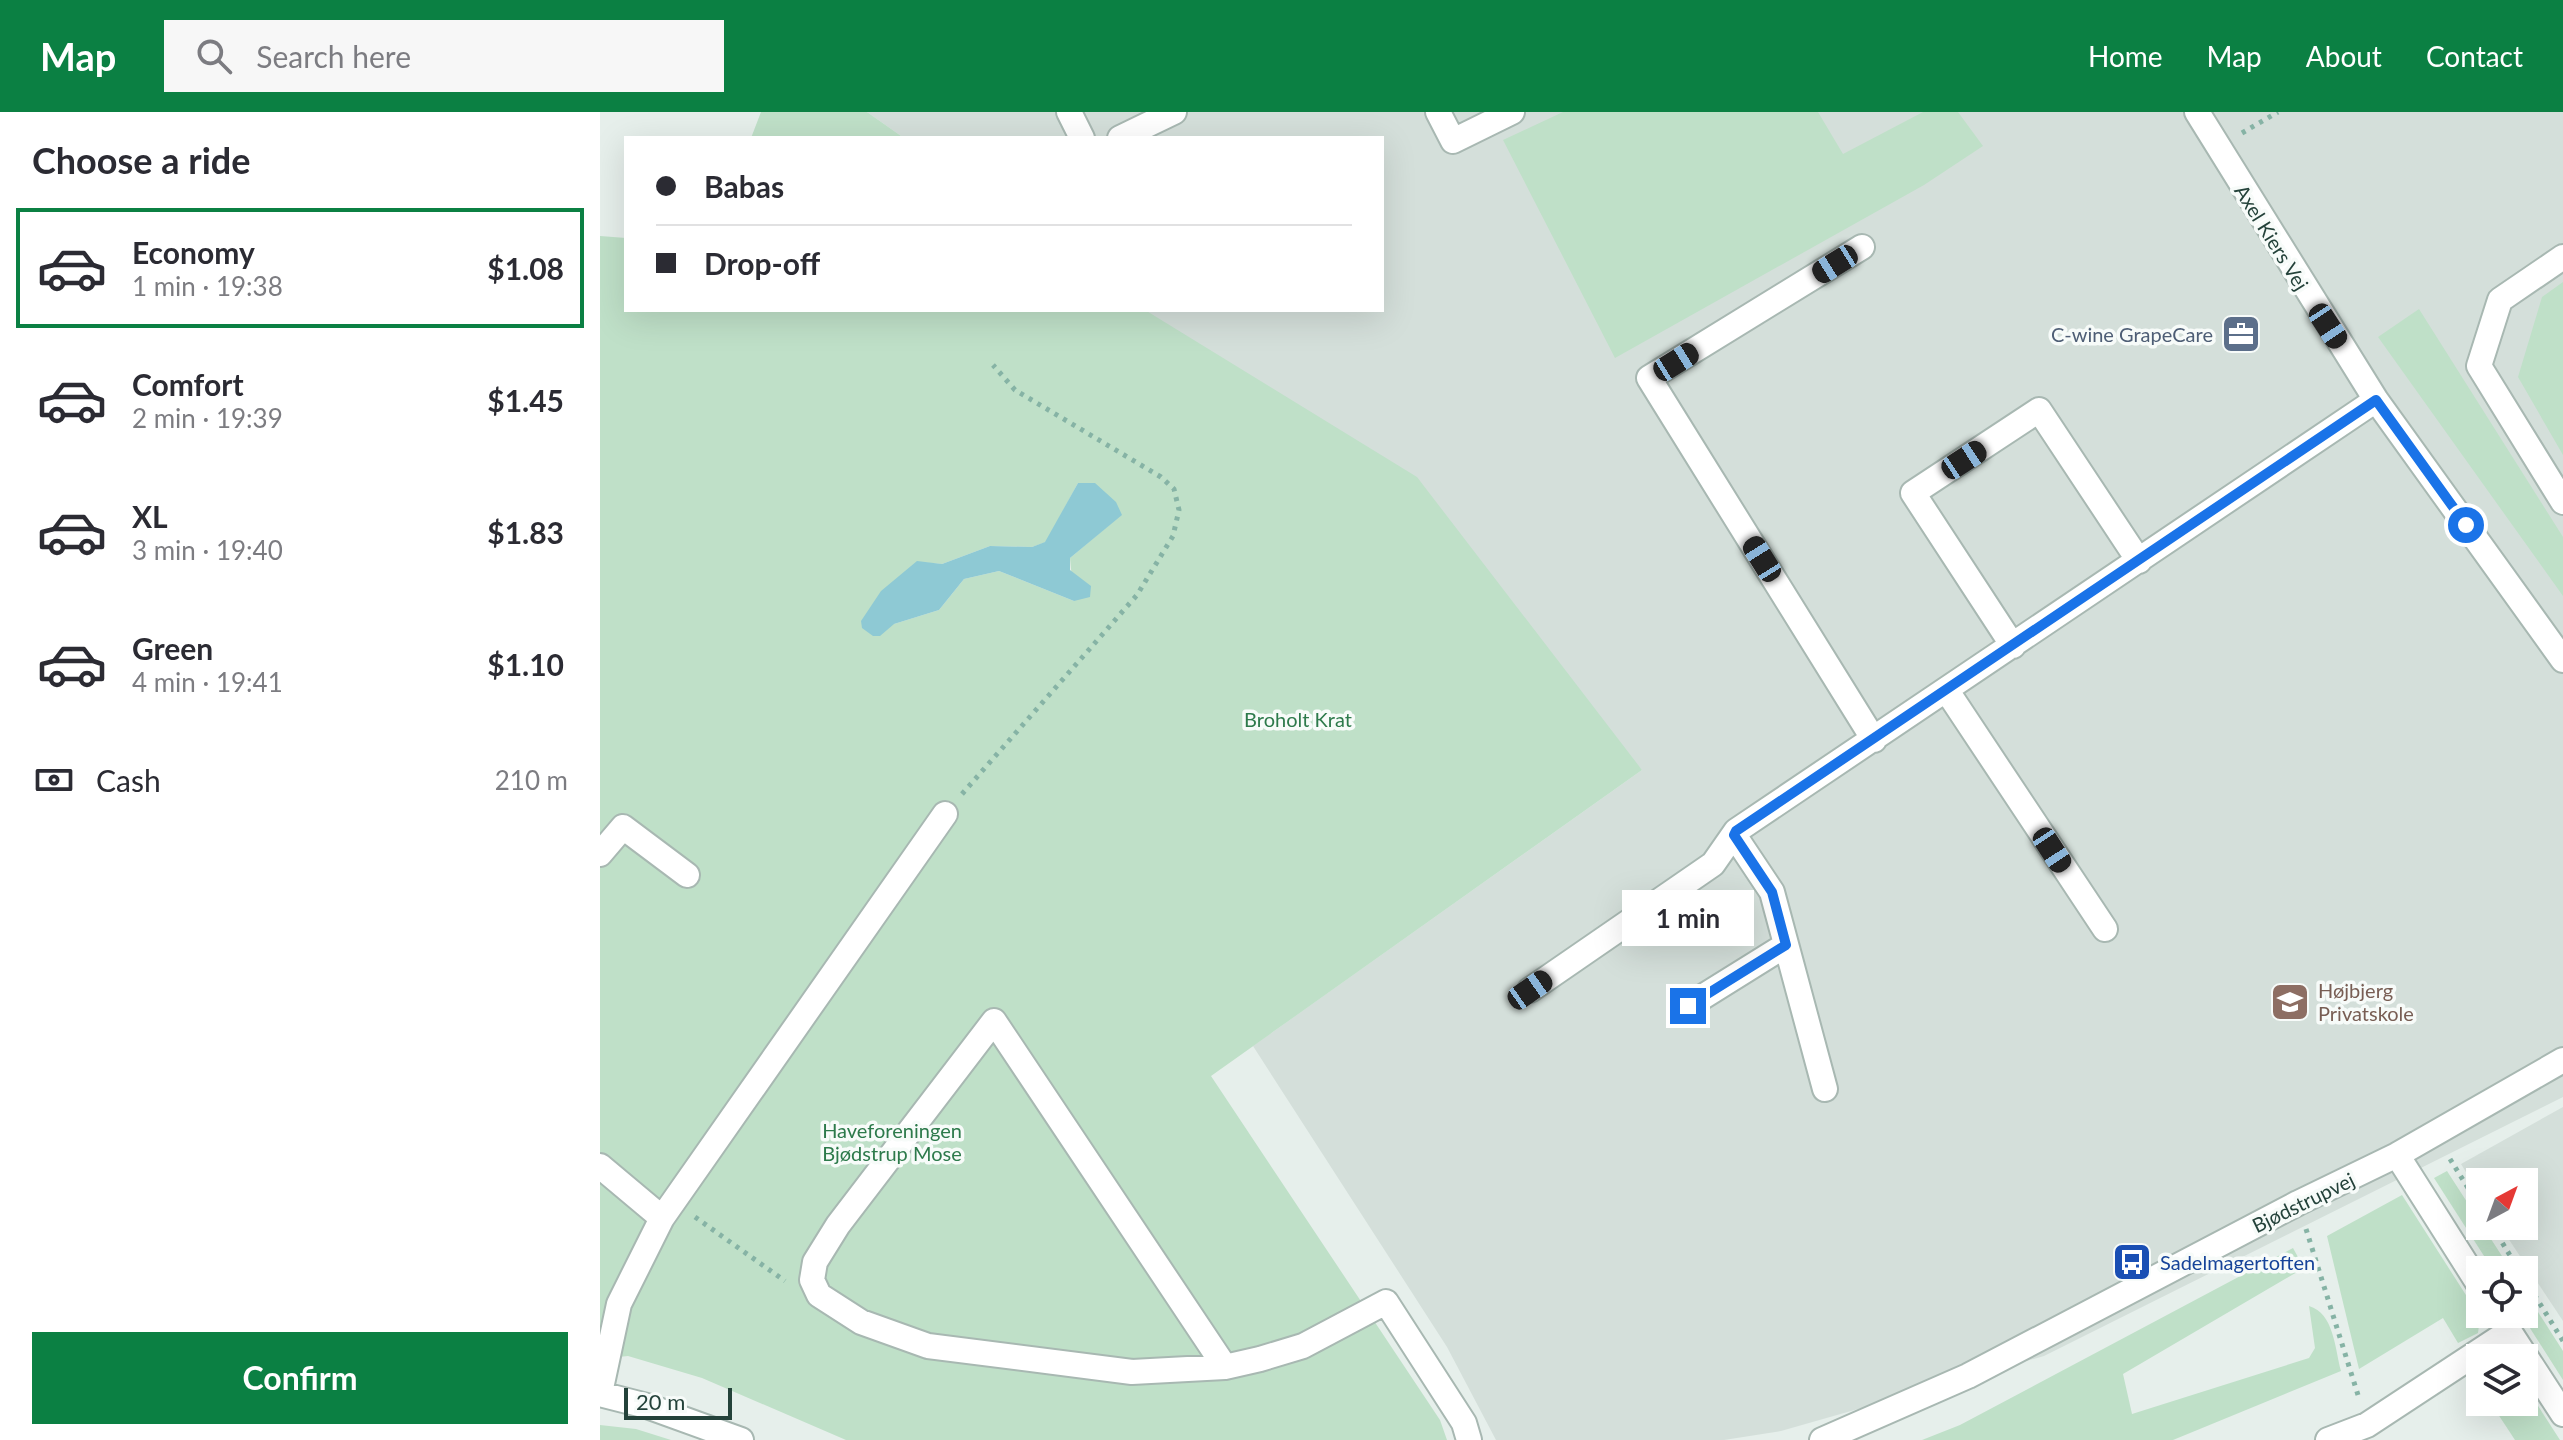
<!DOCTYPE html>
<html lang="en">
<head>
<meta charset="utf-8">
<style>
	body { margin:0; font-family:Lato,sans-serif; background:#f7f7f7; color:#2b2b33; height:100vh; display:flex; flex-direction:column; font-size:30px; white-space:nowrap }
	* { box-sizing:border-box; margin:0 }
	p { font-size:26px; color:#7c7c81 }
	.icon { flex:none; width:44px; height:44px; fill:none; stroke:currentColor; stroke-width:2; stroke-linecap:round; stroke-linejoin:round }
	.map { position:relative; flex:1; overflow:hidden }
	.side { display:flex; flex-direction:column; background:#fff; width:600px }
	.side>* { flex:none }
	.guide { position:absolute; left:24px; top:24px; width:760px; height:176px; border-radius:0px; box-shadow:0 8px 32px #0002; display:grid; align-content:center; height:176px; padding:0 32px; background:#fff }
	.needle { width:52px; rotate:41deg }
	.buttons { position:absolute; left:1866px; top:1056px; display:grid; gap:16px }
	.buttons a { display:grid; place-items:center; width:72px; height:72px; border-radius:0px; background:#fff; box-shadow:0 8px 32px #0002; font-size:40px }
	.scale { position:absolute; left:24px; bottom:20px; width:108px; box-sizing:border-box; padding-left:8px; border:4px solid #24423a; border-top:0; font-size:22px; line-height:28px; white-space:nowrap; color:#24423a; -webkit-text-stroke:6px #f7fbf9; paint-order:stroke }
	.end { position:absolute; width:36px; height:36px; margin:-18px; border:10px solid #1a73e8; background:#fff; box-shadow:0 0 0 4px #fff }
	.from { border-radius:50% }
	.bubble { position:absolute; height:56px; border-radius:0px; background:#fff; box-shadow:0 8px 32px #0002; font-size:26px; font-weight:700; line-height:56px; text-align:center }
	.car { position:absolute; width:24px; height:48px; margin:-24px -12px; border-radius:10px; box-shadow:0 0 6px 2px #0007; background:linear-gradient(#222 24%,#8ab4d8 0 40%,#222 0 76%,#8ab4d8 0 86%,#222 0) }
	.guide b { display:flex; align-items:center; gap:28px; height:76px; font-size:30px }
	.guide b+b { border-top:2px solid #e1e1e2 }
	.guide i { width:20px; height:20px; background:#2b2b33 }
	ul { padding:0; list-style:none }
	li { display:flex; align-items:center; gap:24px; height:120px; margin:0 16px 12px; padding:0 16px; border:4px solid transparent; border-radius:0px }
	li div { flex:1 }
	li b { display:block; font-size:30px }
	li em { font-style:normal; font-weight:700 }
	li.on { border-color:#0b8043 }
	li>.icon { width:72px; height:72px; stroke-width:1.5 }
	h2 { padding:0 32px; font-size:36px; line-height:96px }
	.pay { display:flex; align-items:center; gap:20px; height:88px; padding:0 32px; font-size:30px }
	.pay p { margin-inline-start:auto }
	.action { display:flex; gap:16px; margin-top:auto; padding:16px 32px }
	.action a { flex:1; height:92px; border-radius:0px; background:#0b8043; color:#fff; font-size:32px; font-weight:700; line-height:92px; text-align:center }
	header { display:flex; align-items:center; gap:48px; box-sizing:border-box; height:112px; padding:0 40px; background:#0b8043; color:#fff }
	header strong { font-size:38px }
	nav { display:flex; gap:44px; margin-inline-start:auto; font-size:28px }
	.search { width:560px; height:72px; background:#f7f7f7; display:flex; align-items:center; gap:20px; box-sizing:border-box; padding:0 28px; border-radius:0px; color:#7c7c81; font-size:30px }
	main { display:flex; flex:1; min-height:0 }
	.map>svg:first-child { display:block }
	.built { fill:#d4dfda }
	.green { fill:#bfe0c8; fill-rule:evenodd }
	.water { fill:#8ec9d4 }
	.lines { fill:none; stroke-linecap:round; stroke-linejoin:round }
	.minor-casing { stroke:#a8b8b2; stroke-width:28 }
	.path { stroke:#86b3a5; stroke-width:5; stroke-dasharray:4 6; stroke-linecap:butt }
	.minor { stroke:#fff; stroke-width:24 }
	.route { stroke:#1a73e8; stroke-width:10 }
	.labels { text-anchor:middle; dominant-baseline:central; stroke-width:7; stroke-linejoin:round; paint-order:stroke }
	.street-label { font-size:20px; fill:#24423a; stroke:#f7fbf9 }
	.service-label { font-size:20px; fill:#4e5e75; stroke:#f7fbf9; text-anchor:end }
	.park-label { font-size:20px; fill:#2d7a4b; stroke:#f7fbf9 }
	.education-label { font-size:20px; fill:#785e54; stroke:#f7fbf9; text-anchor:start }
	.transit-label { font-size:20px; fill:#164399; stroke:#f7fbf9; text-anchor:start }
</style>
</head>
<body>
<header>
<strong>Map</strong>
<div class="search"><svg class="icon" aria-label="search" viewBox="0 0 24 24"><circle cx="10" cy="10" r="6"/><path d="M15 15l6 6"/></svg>Search here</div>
<nav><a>Home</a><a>Map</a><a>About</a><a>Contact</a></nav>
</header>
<main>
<section class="side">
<h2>Choose a ride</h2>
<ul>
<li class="on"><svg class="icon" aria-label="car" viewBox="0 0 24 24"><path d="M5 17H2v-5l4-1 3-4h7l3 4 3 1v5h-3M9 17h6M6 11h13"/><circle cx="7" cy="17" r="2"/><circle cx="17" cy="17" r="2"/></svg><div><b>Economy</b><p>1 min · 19:38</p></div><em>$1.08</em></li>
<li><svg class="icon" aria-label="car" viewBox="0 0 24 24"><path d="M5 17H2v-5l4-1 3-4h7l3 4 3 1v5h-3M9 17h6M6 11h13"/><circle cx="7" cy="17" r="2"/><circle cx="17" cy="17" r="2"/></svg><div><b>Comfort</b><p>2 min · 19:39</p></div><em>$1.45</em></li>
<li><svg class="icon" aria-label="car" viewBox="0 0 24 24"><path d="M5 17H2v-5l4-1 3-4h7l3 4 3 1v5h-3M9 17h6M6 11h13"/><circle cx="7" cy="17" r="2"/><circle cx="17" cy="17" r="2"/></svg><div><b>XL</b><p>3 min · 19:40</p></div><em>$1.83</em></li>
<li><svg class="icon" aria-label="car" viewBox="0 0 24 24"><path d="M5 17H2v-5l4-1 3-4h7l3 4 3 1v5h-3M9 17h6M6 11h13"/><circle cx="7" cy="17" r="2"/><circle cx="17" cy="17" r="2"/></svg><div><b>Green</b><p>4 min · 19:41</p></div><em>$1.10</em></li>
</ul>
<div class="pay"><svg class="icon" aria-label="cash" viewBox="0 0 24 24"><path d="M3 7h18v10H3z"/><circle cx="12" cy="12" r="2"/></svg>Cash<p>210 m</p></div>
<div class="action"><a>Confirm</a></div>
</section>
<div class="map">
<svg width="1963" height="1328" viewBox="0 0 1963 1328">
	<rect width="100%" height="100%" fill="#e6efeb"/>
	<path class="built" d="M267 0H1963V985L1444 1244 1181 1319 1124 1328H896L847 1235 653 934 1042 658 545 198H782V26H304Z
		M1963 995V1209L1900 1114H1924V1070H1880V1083L1861 1052Z"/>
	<path class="green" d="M161 0H267L304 26H151Z
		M963 0H1218L1243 42 1323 0H1358L1383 34 1324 73 1015 246 903 28Z
		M0 124 26 126V198H545L817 365 1042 658 611 964 840 1308 847 1328H246L102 1266 28 1244 0 1247ZM478 371 521 403 470 446 474 489 399 459 364 467 339 498 294 512 317 450 342 452 390 434 432 435 446 430Z
		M1963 170V343L1918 265 1942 185Z
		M1819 197 1963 425V484L1778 225Z
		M1847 1059 1911 1158H1893L1834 1066Z
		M1802 1083 1880 1205 1878 1221 1858 1231 1843 1206 1759 1257 1727 1124Z
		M1693 1136 1704 1156 1523 1262 1532 1302 1709 1246 1715 1236 1709 1194C1734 1201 1735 1237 1741 1259L1573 1328H1322L1360 1313Z
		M1924 1178 1963 1239V1268L1921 1202H1924Z
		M1924 1272 1960 1328H1915L1890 1290H1924Z
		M0 1313 36 1317 71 1328H0Z"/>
	<path class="water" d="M478 371H495L516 390 522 403 470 446V458L491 474 490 485 474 489 399 459 364 467 339 498 294 512 280 524H273L262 516 261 509 281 479 317 449 342 452 390 434 432 435 445 430Z"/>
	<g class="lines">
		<g class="minor-casing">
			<path id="minor" d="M469 0 482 26
				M838 0 853 29 912 0
				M1597 0 1776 288 1963 548
				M520 26 574 0
				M1262 135 1049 266 1274 628
				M1963 145 1900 188 1879 254 1963 390
				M1413 534 1313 381 1439 298 1539 449
				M1347 579 1505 817
				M1134 723 1172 780 1225 977
				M0 742 23 715 87 763
				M930 878 1113 752 1136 719 1776 288
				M1088 894 1186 833
				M1797 1043 1880 1174
				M0 1054 62 1106
				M1898 1202 1963 1302
				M625 1255 394 909 238 1113 215 1150 212 1168 219 1183 261 1210 328 1234 532 1260 625 1255 660 1247 703 1234 786 1190 864 1311 869 1328
				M0 1281 19 1192 62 1106 345 702
				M0 1282 47 1294 141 1328
				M1222 1328 1368 1264 1698 1091 1797 1043 1963 948
				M1728 1328 1767 1313 1910 1219"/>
		</g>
		<path class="path" d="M1642 21 1678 0
			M362 682 537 483 573 424 579 398 574 377 561 365 415 278 393 253
			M1850 1047 1880 1095
			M95 1105 185 1169
			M1892 1114 1919 1158
			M1706 1117 1758 1283
			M1924 1166 1963 1229"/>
		<use href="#minor" class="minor"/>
	</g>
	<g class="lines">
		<path class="route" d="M1088 894 1186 833 1172 780 1134 723 1136 719 1776 288 1866 413"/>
	</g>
	<defs>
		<g id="office-square" transform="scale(2)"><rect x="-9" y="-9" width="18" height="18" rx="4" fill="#5c6f8a" stroke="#f7fbf9"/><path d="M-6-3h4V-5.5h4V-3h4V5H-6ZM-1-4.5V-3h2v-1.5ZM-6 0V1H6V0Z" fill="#fff"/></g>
		<g id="school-square" transform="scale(2)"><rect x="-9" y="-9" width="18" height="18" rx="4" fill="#8d6e63" stroke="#f7fbf9"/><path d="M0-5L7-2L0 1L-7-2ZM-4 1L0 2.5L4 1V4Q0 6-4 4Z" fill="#fff"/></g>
		<g id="bus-square" transform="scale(2)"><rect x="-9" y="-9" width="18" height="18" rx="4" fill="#1a4fb4" stroke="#f7fbf9"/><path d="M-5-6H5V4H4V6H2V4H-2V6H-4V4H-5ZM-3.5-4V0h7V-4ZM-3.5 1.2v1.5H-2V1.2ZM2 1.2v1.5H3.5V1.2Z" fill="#fff"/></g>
	</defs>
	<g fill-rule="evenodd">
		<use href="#office-square" x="1641" y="222"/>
		<use href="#school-square" x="1690" y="890"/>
		<use href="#bus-square" x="1532" y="1150"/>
	</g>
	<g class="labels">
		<g class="street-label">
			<text transform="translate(1672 125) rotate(58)">Axel Kiers Vej</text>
			<text transform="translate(1703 1090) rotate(-26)">Bjødstrupvej</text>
		</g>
		<g class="service-label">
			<text x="1613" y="222">C-wine GrapeCare</text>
		</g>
		<g class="park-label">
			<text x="698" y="607">Broholt Krat</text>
			<text x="292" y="1018">Haveforeningen<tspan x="292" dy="23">Bjødstrup Mose</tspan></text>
		</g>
		<g class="education-label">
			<text x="1718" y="878">Højbjerg<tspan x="1718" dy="23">Privatskole</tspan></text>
		</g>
		<g class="transit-label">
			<text x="1560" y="1150">Sadelmagertoften</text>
		</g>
	</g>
</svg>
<div class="buttons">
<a><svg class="needle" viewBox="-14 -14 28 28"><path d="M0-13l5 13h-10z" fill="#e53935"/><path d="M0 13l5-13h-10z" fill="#7c7c81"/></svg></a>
<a><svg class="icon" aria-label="locate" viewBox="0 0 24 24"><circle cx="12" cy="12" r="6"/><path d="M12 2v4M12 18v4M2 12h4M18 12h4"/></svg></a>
<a><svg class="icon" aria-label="layers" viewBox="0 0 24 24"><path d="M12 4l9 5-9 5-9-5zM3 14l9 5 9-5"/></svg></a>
</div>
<div class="scale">20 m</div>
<i class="end from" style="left:1866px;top:413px"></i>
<i class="end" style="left:1088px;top:894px"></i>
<div class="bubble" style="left:1022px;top:778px;width:132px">1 min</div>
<i class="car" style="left:1235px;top:152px;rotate:238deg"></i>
<i class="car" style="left:1728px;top:214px;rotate:147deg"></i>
<i class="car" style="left:1076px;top:250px;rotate:58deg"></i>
<i class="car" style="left:1364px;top:348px;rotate:57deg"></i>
<i class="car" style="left:1162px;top:447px;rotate:328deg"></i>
<i class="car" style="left:1452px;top:738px;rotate:147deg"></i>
<i class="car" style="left:930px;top:878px;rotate:55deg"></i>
<div class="guide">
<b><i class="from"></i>Babas</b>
<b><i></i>Drop-off</b>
</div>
</div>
</main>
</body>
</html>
